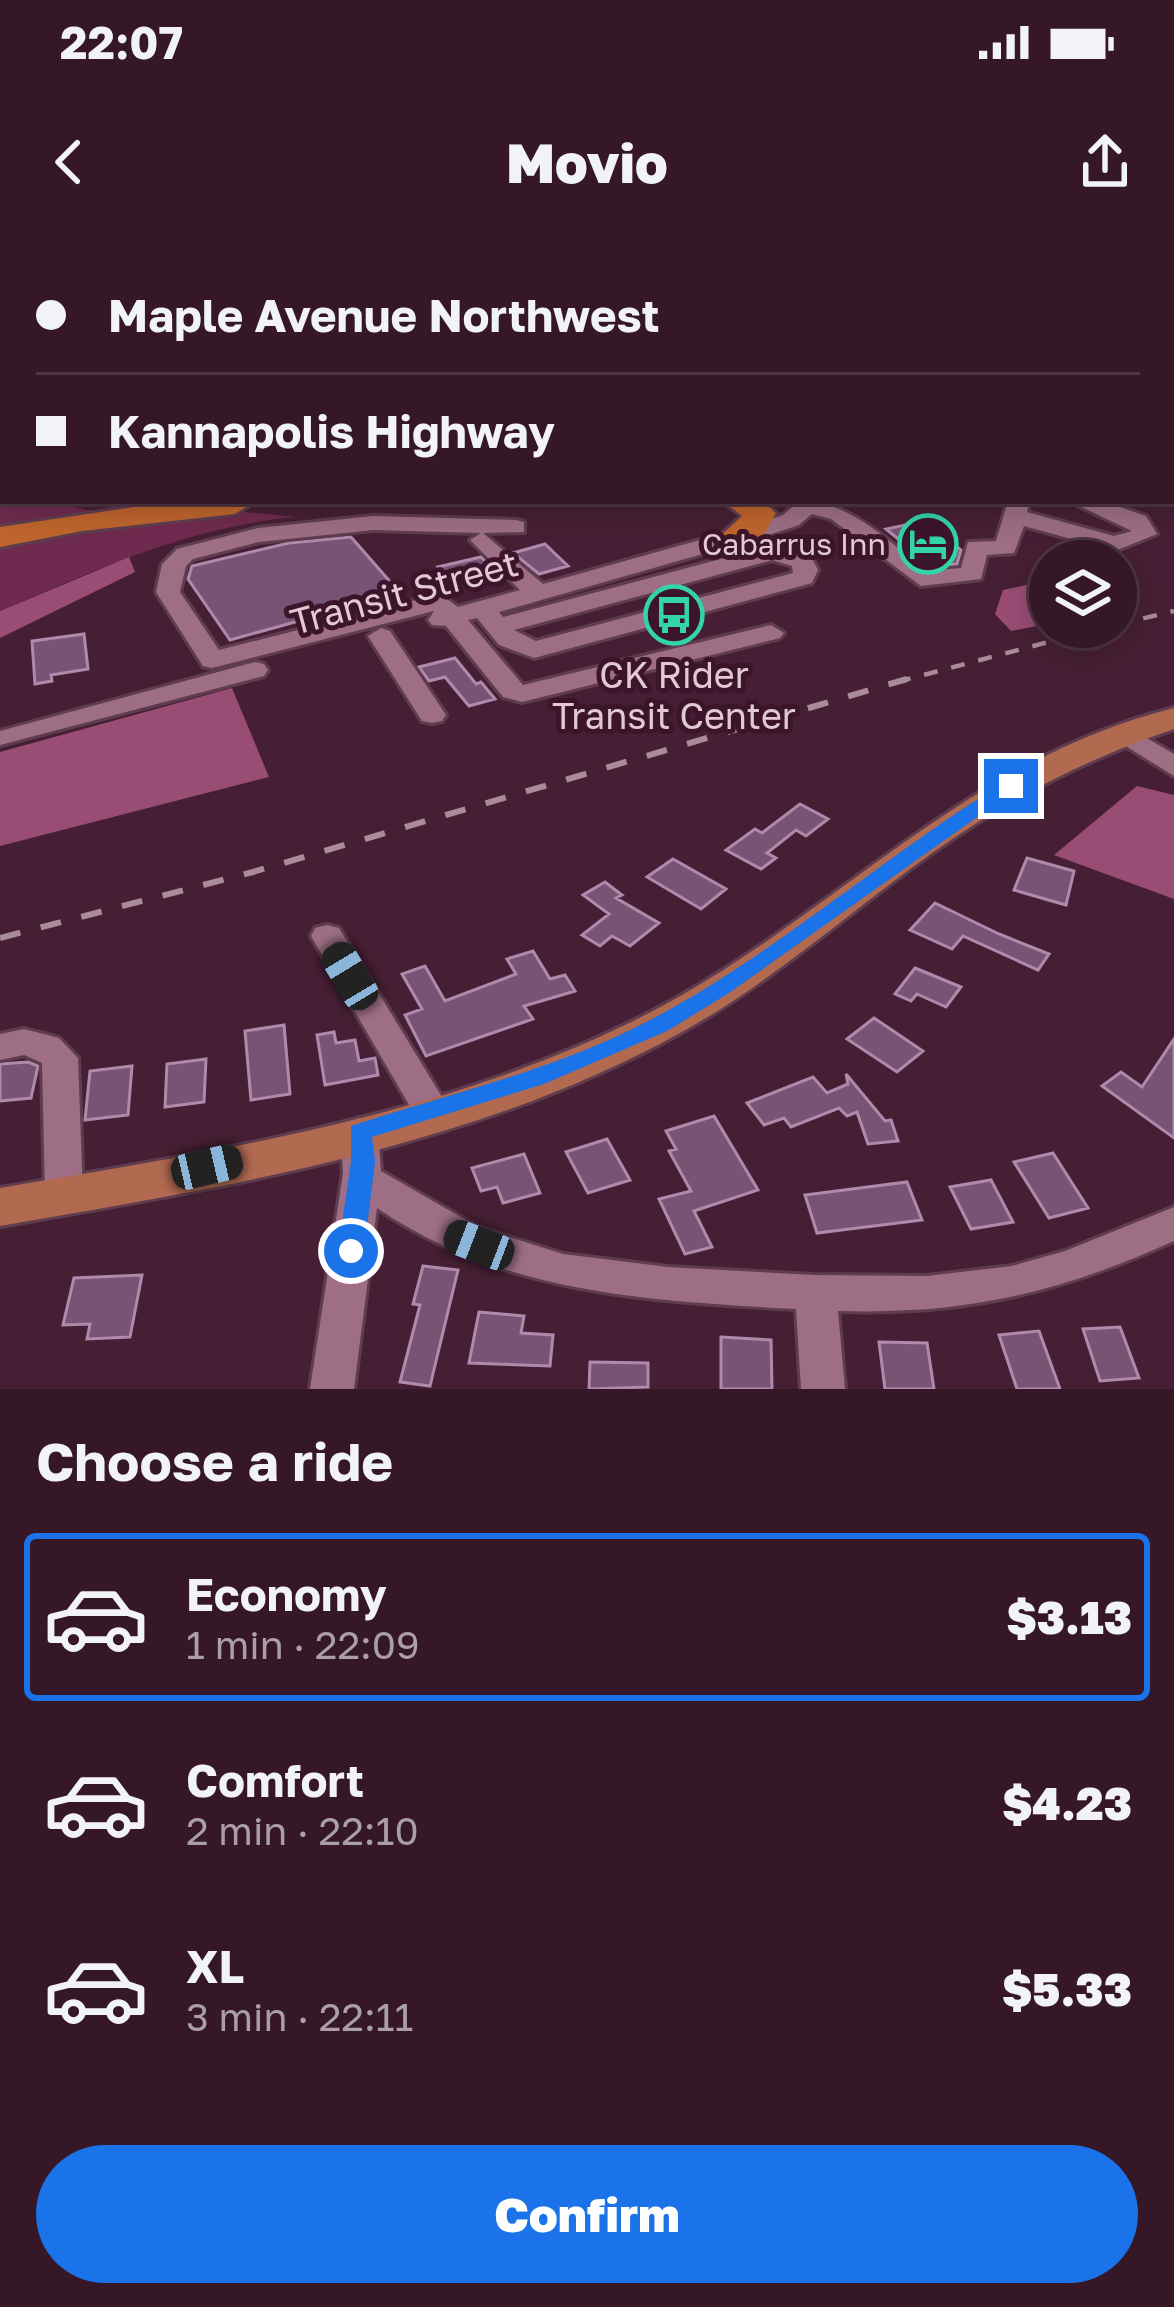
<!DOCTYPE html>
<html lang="en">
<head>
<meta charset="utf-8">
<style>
	body { margin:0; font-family:"Golos Text",sans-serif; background:#402433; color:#f1f3f6; height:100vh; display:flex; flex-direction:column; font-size:45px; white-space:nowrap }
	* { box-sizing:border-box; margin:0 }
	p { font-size:39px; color:#aa9fa7 }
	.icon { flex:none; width:66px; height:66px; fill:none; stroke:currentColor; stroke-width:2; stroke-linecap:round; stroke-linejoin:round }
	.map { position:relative; height:1149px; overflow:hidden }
	.side { display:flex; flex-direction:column; background:#351727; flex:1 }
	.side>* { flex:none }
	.banner { position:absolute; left:0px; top:0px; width:1176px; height:264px; box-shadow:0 6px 30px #0003,0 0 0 3px #4f3644; display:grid; align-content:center; height:264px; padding:0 36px; background:#351727 }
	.controls { position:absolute; left:1029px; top:300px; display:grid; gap:24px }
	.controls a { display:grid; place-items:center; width:108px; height:108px; border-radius:50%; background:#351727; box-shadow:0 6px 30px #0003,0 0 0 3px #4f3644; font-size:60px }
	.end { position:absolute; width:54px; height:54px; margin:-27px; border:15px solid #1a73e8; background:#fff; box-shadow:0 0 0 6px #fff }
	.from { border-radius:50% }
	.car { position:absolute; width:36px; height:72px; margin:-36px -18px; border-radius:15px; box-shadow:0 0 9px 3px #0007; background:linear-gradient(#222 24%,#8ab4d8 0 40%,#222 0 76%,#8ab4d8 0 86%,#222 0) }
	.banner b { display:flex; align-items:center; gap:42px; height:114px; font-size:45px }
	.banner b+b { border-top:3px solid #4f3644 }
	.banner i { width:30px; height:30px; background:#f1f3f6 }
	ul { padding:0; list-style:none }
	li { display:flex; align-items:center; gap:36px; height:168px; margin:0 24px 18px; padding:0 12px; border:6px solid transparent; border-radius:12px }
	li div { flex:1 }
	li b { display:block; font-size:45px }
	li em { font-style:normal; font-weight:800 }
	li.current { border-color:#1a73e8 }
	li>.icon { width:108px; height:108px; stroke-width:1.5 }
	h2 { padding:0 36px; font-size:54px; line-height:144px }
	.cta { display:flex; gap:24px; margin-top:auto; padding:24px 36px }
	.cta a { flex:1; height:138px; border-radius:72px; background:#1a73e8; color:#fff; font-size:48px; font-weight:800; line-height:138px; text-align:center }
	.status { display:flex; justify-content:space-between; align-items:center; height:84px; padding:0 60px; background:#351727; direction:ltr }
	.status svg { height:33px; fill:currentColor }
	header { display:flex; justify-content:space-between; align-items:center; height:156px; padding:0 36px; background:#351727; font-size:54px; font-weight:800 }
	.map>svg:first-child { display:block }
	.green { fill:#6f2b4f }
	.forest { fill:#994c74 }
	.building { fill:#775374; stroke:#b089ac; stroke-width:3 }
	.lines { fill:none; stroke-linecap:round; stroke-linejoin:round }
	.minor-casing { stroke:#5f3d4f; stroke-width:6 }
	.major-casing { stroke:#5f3d4f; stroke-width:6 }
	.highway-casing { stroke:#5f3d4f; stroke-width:6 }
	.minor { fill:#9d6e84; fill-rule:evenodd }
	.major { fill:#b16950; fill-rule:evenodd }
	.highway { fill:#bf652d; fill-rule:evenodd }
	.rail-far1 { stroke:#aa8b9a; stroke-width:4.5; stroke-dasharray:14 14; stroke-linecap:butt }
	.rail { stroke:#aa8b9a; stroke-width:6; stroke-dasharray:21 21; stroke-linecap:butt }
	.route { fill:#1a73e8 }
	.labels { text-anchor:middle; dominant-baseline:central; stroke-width:10; stroke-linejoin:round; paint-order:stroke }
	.far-poi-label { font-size:30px; fill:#e3c9d4; stroke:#3c152a; text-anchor:end }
	.street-label { font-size:36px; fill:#e3c9d4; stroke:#3c152a }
	.poi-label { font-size:36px; fill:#e3c9d4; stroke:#3c152a }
</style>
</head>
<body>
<div class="status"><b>22:07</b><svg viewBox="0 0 49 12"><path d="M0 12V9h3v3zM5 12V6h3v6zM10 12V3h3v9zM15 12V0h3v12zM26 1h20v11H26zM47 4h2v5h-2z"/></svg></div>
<header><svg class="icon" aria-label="back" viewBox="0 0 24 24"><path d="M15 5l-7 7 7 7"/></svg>Movio<svg class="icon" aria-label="share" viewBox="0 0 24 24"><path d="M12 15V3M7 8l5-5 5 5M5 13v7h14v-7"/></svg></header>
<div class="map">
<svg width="1174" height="1149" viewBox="0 0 1174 1149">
	<rect width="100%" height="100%" fill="#471f34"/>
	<path class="green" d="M0 257 3 261H41L93 271 0 289Z
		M236 271 297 277C191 286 97 329 0 371V296Z"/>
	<path class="forest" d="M129 317 135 332 0 398V371Z
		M1050 340V359L1033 377 1037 386 1011 391 995 374 1003 350Z
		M232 448 269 537 0 606V512Z
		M1137 546 1174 555V659L1054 615Z"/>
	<path class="building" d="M924 281 961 310 957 324 931 326 886 289Z
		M351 297 400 353 230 400 188 339 192 326 289 303Z
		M545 304 568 326 539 334 513 313Z
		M481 317 499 335 455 347 438 327Z
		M84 394 88 429 51 435 52 441 35 444 32 401Z
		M455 418 476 444 481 442 495 459 469 466 445 437 429 441 419 427Z
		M800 564 828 579 806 596 796 590 767 613 776 618 761 629 726 610 755 589 762 593Z
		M1027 618 1074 631 1066 665 1014 650Z
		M673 619 726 649 701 669 647 637Z
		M605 642 622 655 616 658 659 683 630 706 612 696 600 706 582 695 609 674 583 655Z
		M935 663 999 694 1049 714 1038 730 963 696 952 709 910 690Z
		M533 711 550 739 565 735 575 751 524 766 533 779 426 816 405 775 422 769 402 734 425 726 445 761 516 734 507 719Z
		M915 728 961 747 946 767 917 754 911 761 895 754Z
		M874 778 923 811 897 832 847 799Z
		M284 785 290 854 251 860 245 791Z
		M334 792 336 803 355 800 359 821 375 818 378 835 325 845 317 795Z
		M1174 799V898L1102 846 1121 832 1142 847Z
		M206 819 204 862 165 867 167 824Z
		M28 822 38 826 31 858 0 861V824Z
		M132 826 128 875 85 880 90 831Z
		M846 834 885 881 891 880 898 901 868 904 857 872 847 876 839 868 791 887 784 878 764 885 747 863 813 837 827 853 848 844Z
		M714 876 758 950 694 971 712 1007 685 1014 659 959 691 951 669 911 676 909 666 891Z
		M607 899 630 940 588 953 566 912Z
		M1053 913 1088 968 1049 978 1014 922Z
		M524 914 540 953 503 963 497 947 481 951 472 928Z
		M991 940 1013 982 971 989 950 947Z
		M907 942 922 980 817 993 805 955Z
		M423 1026 458 1030 430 1146 400 1142 420 1065 413 1064Z
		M142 1035 130 1097 87 1099 90 1084 63 1085 74 1038Z
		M479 1072 524 1076 521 1093 553 1095 550 1126 469 1123Z
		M1120 1087 1139 1138 1100 1141 1083 1089Z
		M1039 1091 1060 1149H1017L999 1095Z
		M721 1097 771 1100 772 1149H721Z
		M879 1102 927 1103 934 1149H885Z
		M590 1122 648 1123V1147L589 1149Z"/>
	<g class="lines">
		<g class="minor-casing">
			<path id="minor" d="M500 0H520L522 3H502Z
				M799 0H826L828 3H797Z
				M852 0H880L882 3H854Z
				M1129 0H1152L1154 3H1131Z
				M1173 7H1174V17H1173Z
				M1173 54H1174V64H1173Z
				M1173 111H1174V124H1173Z
				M1173 135H1174V147H1173Z
				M799 261C850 261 886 299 926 331L961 328 968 302 996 301 1008 261H1030L1027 272 1114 296 1132 291 1069 261H1102L1146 276 1157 294 1115 311 1024 286 1014 313 987 315 981 339 921 346 831 279 812 274 799 285 769 295 499 372 503 377 773 305 811 316 818 330 812 343 534 418 499 405 477 378 468 380 523 445 771 385 784 393 780 398 522 462 503 457 446 386 432 385 428 380 434 371 212 428 203 426 156 352 162 324 177 309 258 288 373 276 516 280 524 282V292L483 293 543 344 753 285 783 275ZM373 290 481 293 470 300 520 350 458 367 440 354 219 410 180 352 186 326 193 319 259 302ZM772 320 792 326 793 333 536 401 514 390Z
				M381 388 390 391 446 475 442 481 432 483 422 481 368 396Z
				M255 422 264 424 268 430 264 436 0 505V491Z
				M1126 486 1174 514V536L1116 500 1112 494Z
				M327 685 339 688 445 862 450 872 445 882 432 886 419 882 311 696 315 688Z
				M24 789 59 798 78 818 83 956 78 967 64 971 50 967 45 956 42 823 24 815 0 820V794Z
				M359 878 372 882 378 892 381 931 478 987 563 1014 668 1027 813 1035 927 1036 1012 1026 1065 1011 1174 967V1001C1059 1053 965 1075 838 1071L845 1149H801L796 1069C649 1061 503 1054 377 968L354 1149H310L343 933 340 892 346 882Z"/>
		</g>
		<g class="major-casing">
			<path id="major" d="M1174 468V489C1087 518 1007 560 932 613 848 673 771 743 680 793 475 907 229 946 0 986V948C219 911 449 876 649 773 833 678 962 521 1174 468Z"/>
		</g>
		<g class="highway-casing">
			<path id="highway" d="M0 149 3 150V169L0 168Z
				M1174 172V191H1173V172Z
				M0 222H3V241H0Z
				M175 261 251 264 235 274 82 291 0 307V287Z
				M723 261H762L776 273 763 296 735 308 718 298 742 276Z"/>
		</g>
		<use href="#minor" class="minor"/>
		<use href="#major" class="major"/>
		<use href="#highway" class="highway"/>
		<path class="rail-far1" d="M1116 385 1174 371
			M897 442 1105 387"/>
		<path class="rail" d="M0 698 253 632 907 439"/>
	</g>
	<path class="route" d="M1005 542 1021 546 729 753 667 791 544 844 372 897 375 922 364 1011 351 1022 342 1019 338 1011 351 922V886C452 853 559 829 654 778 778 712 885 615 1005 542Z"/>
	<defs>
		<g id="hotel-ring" transform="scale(3)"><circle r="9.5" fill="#3c152a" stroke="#33d4a8" stroke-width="1.5"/><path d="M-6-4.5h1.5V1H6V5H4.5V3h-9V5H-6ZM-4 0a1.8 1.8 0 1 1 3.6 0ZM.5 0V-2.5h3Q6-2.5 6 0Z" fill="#33d4a8"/></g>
		<g id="bus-ring" transform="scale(3)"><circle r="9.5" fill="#3c152a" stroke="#33d4a8" stroke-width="1.5"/><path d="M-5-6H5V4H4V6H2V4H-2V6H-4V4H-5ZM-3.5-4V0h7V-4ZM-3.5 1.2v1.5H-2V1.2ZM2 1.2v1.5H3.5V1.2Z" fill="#33d4a8"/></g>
	</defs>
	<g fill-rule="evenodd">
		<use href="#hotel-ring" x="928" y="304"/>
		<use href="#bus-ring" x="674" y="375"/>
	</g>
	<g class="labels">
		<g class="far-poi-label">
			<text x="886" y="304">Cabarrus Inn</text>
		</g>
		<g class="street-label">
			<text transform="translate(404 352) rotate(-15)">Transit Street</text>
		</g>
		<g class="poi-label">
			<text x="674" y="434">CK Rider<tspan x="674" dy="41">Transit Center</tspan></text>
		</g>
	</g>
</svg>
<div class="controls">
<a><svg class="icon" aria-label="layers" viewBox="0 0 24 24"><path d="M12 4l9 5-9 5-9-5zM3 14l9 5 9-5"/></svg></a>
</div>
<i class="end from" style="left:351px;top:1011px"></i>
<i class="end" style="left:1011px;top:546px"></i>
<i class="car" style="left:350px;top:736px;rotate:329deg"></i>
<i class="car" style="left:207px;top:927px;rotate:77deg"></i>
<i class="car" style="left:479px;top:1005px;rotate:291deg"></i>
<div class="banner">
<b><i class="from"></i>Maple Avenue Northwest</b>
<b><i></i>Kannapolis Highway</b>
</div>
</div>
<section class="side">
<h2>Choose a ride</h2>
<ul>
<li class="current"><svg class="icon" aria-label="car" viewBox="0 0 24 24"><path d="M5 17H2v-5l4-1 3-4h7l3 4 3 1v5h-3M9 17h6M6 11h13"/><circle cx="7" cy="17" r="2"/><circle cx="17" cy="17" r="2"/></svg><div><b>Economy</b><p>1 min · 22:09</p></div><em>$3.13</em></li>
<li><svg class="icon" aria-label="car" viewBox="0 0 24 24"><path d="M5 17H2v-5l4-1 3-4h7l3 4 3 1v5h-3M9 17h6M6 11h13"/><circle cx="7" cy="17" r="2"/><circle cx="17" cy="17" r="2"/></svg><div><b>Comfort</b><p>2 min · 22:10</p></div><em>$4.23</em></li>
<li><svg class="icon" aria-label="car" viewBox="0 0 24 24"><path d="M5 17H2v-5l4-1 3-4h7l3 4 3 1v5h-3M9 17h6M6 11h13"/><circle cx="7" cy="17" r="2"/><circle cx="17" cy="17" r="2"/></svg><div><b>XL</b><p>3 min · 22:11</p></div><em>$5.33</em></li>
</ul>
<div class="cta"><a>Confirm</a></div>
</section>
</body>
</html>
